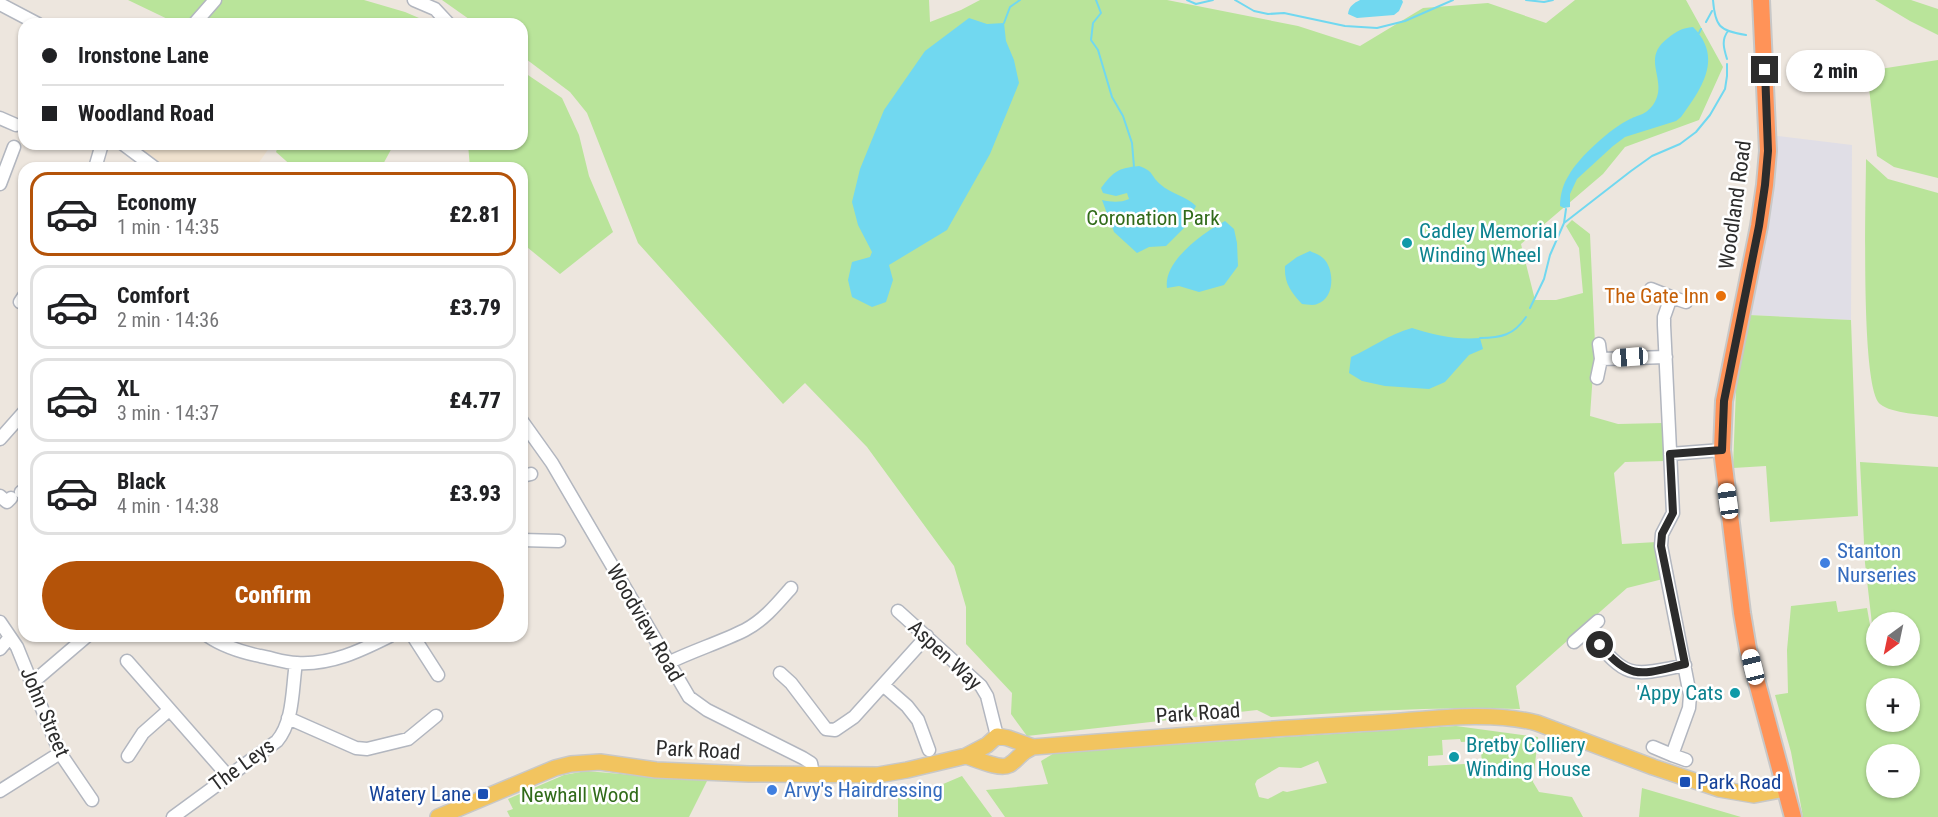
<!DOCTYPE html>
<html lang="en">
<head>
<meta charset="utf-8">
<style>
	body { margin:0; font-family:"Roboto Condensed",sans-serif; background:#f6f6f6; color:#202124; height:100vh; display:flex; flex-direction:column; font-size:22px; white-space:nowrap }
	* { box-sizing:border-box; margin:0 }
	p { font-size:20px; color:#757577 }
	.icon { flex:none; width:33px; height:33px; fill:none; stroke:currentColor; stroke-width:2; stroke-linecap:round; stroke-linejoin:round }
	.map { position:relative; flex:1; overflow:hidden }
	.sheet { position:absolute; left:18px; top:162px; width:510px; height:480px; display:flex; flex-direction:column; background:#fff; border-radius:18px; box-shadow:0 2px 4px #0004 }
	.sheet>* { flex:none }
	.top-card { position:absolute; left:18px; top:18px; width:510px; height:132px; border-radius:18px; box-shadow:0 2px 4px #0004; display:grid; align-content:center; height:132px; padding:0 24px; background:#fff }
	.needle { width:39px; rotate:213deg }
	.controls { position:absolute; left:1866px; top:612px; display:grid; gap:12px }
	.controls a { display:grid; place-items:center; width:54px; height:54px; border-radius:50%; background:#fff; box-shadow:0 2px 4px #0004; font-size:30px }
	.end { position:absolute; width:27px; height:27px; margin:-14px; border:8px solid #2c2c2c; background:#fff; box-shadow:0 0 0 3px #fff }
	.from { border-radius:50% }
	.bubble { position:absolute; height:42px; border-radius:21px; background:#fff; box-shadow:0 2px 4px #0004; font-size:20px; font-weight:800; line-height:42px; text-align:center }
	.car { position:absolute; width:18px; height:36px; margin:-18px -9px; border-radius:8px; box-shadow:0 0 4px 2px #0007; background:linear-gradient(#fff 24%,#345 0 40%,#fff 0 76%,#345 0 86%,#fff 0) }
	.top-card b { display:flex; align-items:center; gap:21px; height:57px; font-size:22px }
	.top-card b+b { border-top:2px solid #e0e0e0 }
	.top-card i { width:15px; height:15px; background:#202124 }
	ul { padding:10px 0 0; list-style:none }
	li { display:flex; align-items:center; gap:18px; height:84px; margin:0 12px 9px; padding:0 12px; border:3px solid #e0e0e0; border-radius:18px }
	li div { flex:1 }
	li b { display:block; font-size:22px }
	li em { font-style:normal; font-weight:800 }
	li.on { border-color:#b45309 }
	li>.icon { width:54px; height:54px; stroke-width:1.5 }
	.primary-button { display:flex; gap:12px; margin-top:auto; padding:12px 24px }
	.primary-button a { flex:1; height:69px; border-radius:36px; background:#b45309; color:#fff; font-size:24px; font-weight:800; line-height:69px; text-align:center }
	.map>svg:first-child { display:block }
	.industrial { fill:#e0dee6 }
	.education { fill:#efe1ce }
	.green { fill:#b9e49a; fill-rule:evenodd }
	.water { fill:#71d8f0 }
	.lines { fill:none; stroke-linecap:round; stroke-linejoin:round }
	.stream { stroke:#71d8f0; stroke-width:2 }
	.minor-casing { stroke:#b2b6bf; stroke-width:15 }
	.major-casing { stroke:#c8c8c8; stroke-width:18 }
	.highway-casing { stroke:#c8c8c8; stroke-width:20 }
	.minor { stroke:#fff; stroke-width:12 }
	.major { stroke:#f2c45f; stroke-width:15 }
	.highway { stroke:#ff9358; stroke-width:16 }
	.route { stroke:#2c2c2c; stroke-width:8 }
	.culture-dot { fill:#0f9aa8; stroke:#fff; stroke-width:2 }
	.food-dot { fill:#e8710a; stroke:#fff; stroke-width:2 }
	.shop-dot { fill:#3f7fe0; stroke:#fff; stroke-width:2 }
	.transit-dot { fill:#1a4fb4; stroke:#fff; stroke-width:2 }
	.labels { text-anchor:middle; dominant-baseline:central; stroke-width:5; stroke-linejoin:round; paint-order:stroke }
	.street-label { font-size:21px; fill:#2c2c2c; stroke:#fff }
	.park-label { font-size:21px; fill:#316b1a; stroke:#fff }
	.culture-label { font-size:21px; fill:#0d838f; stroke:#fff; text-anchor:start }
	.food-label { font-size:21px; fill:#c56008; stroke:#fff; text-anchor:end }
	.shop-label { font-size:21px; fill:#366cbe; stroke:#fff; text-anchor:start }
	.transit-label { font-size:21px; fill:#164399; stroke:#fff; text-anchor:start }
</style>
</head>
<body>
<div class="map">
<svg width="1938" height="817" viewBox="0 0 1938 817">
	<rect width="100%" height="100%" fill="#ede6de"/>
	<path class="industrial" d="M1777 136 1852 145 1851 320 1749 315 1772 191Z"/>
	<path class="education" d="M133 144H272L255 168H164Z"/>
	<path class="green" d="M128 0H364L405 12 433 24H178Z
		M442 0H929L930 22 961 10 980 0H1167L1298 26 1360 46 1423 8 1488 3 1546 23 1575 0H1686L1723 67 1699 120 1625 147 1603 174 1521 244 1535 300H1556L1583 293 1579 248 1566 226 1572 220 1590 234 1595 344 1590 416 1618 424 1663 423 1665 461 1625 462 1614 473 1622 544 1657 542 1663 579 1627 588 1516 686 1520 709C1437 706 1354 712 1271 717L1257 710 1027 736 1011 714 1012 693 966 644V607L954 566 867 447 805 383 783 404 638 243 587 113 570 92 522 56V24H476Z
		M1875 0H1911L1938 9V35L1910 21Z
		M1938 60V178L1894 167 1877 156 1867 71Z
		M522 71 562 98 579 135 589 176 613 232 560 274 522 243V168H470L468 144H522Z
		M279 144H394L381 168H294L276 152Z
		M1866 159 1888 179 1938 193V417C1923 414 1892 414 1880 404 1860 387 1866 195 1866 159Z
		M1749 315 1851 320 1858 516 1770 522 1766 466 1733 468 1736 389Z
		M1860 462 1938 467V817H1803L1791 752 1775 695 1788 693 1787 650 1791 606 1836 601 1838 612 1867 608 1876 659 1865 563ZM1876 622H1910V656H1876ZM1910 688V722H1876V688ZM1876 754H1910V788H1876Z
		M1456 726 1538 737 1533 782 1539 792 1572 797 1583 817H1005L986 790 1048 784 1041 761 1056 752ZM1460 739 1461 742 1480 741 1482 763 1428 766V756L1443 755 1442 740ZM1318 761 1327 783 1287 792 1283 791 1268 799 1259 797 1255 784 1257 780 1279 767 1301 768Z
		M586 771 668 778 708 779 689 817H510L507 811 513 809 508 799 564 775Z
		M962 776 992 817H898V790H929Z
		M1642 788 1741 817H1639Z"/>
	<path class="water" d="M1360 0H1402L1403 2 1399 11 1394 15 1357 18 1348 14C1349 6 1354 3 1360 0Z
		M969 18 987 24 1004 23 1006 41 1014 60 1019 83 990 154 947 230 889 265 893 280 886 302 872 307 852 297 848 280 852 262 870 257 872 252 858 225 852 202 860 169 884 110 925 51Z
		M1693 27C1724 58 1701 89 1681 117L1676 121 1625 137 1613 146 1577 179 1570 194V207L1564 208 1560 206C1560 195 1563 184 1569 175 1579 157 1611 128 1630 119 1641 114 1645 115 1653 105 1670 80 1639 60 1668 38 1677 31 1682 28 1693 27Z
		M1139 166C1155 172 1149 174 1160 184 1171 194 1186 196 1196 206L1185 227 1166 246 1149 247 1137 253 1114 232 1102 200C1111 202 1120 203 1129 199L1127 193 1116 196 1103 193 1101 188C1113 172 1118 168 1139 166Z
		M1225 221 1234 229 1237 243 1238 266 1224 285 1199 292 1179 286 1167 288C1163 261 1204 232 1225 221Z
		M1310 251C1314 253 1320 255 1323 258 1335 269 1335 299 1317 304 1313 306 1306 304 1302 304 1291 292 1284 283 1285 266L1297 257Z
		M1412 328C1435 335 1455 340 1480 338L1483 349 1469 355 1445 382 1429 389 1385 386 1362 381 1349 373 1351 357C1373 347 1388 335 1412 328Z"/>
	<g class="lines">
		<path class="stream" d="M1096 0 1101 13 1093 23 1091 40 1098 50 1112 97 1123 116 1132 143 1134 167
			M1187 0 1196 4 1213 0
			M1235 0 1254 11 1268 14 1284 13 1345 26 1377 28 1405 21 1453 0
			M1526 0 1544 2 1553 0
			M1713 0C1715 26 1719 31 1746 35
			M1706 22 1712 11
			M1004 23 1010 7 1020 0
			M1699 33 1701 29
			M1727 59C1724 49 1721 40 1728 31
			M1564 223 1566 209
			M1530 308 1544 279 1550 255 1564 223 1631 171 1652 156 1680 144 1696 132 1710 115 1725 89 1727 76V64
			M1480 338C1501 338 1514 335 1526 317"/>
		<g class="minor-casing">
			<path id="minor" d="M414 0 435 9 449 24
				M0 4 38 24
				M194 24 215 0
				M0 118 16 125
				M123 144 155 168
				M95 168 102 144
				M0 184 14 147
				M1651 289 1671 297
				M20 302 24 296
				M1601 359 1666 357
				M1597 378 1601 359 1599 344
				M522 421 552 463 689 697 707 710 803 758 811 763 813 774
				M0 439 24 412
				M1670 454 1722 450
				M522 476 531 474
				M21 492 24 490
				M0 496 7 502 11 498
				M522 540 559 541
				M898 611 981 686 987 696 997 736
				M0 622 17 647 60 753 92 800
				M1587 631C1627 677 1625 678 1685 665
				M208 636C224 647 241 652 260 656 272 658 285 663 297 663 331 665 360 651 390 636
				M413 636 438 675
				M1574 642 1598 621
				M0 649 10 637
				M127 661 228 776
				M670 662C695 650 721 642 745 630 764 620 777 604 791 588
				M780 673 791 683 826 729 835 730 854 717 927 636
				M32 683 87 636
				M883 685 907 706 918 720 929 750
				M288 718 356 748 367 749 408 739 436 716
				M1653 747 1672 755 1689 708 1690 695 1661 546 1662 534 1673 513 1664 325V317L1671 297 1686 302
				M1672 755 1686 760
				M128 756 143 733 169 710
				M0 791 60 753
				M173 817 277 741C294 721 292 688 296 663"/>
		</g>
		<g class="major-casing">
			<path id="major" d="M966 756C976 759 1000 770 1009 765 1019 759 1020 752 1033 747 1146 738 1260 729 1373 723 1426 720 1486 710 1537 723L1653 767 1719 789 1754 795 1785 789
				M438 817 555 768 571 764 600 762 656 770 749 774 878 775 907 770 966 756 987 745 997 736 1008 738 1033 747"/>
		</g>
		<g class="highway-casing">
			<path id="highway" d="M1761 0 1768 151 1765 185 1759 226 1724 401 1722 450 1742 613 1748 649 1793 817"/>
		</g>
		<use href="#minor" class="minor"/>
		<use href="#major" class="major"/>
		<use href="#highway" class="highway"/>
	</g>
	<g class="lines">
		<path class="route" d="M1600 645C1631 682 1642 674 1685 664L1661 546 1662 534 1673 513 1670 454 1722 450 1724 401 1759 226 1765 185 1768 151 1765 70"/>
	</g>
	<g class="culture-dot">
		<circle cx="1407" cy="243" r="6"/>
		<circle cx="1735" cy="693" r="6"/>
		<circle cx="1454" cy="757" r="6"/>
	</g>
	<circle class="food-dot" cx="1721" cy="296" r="6"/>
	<g class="shop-dot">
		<circle cx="1825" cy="563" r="6"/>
		<circle cx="772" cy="790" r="6"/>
	</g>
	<g class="transit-dot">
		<rect x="1679" y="776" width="12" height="12" rx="3"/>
		<rect x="477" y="788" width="12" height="12" rx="3"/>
	</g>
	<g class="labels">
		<g class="street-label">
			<text transform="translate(1735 205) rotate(-82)">Woodland Road</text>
			<text transform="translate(645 623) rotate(60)">Woodview Road</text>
			<text transform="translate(945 655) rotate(43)">Aspen Way</text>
			<text transform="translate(45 712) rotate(67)">John Street</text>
			<text transform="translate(1198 713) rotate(-4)">Park Road</text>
			<text transform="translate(698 750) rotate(3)">Park Road</text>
			<text transform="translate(242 765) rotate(-36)">The Leys</text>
		</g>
		<g class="park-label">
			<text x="1153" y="218">Coronation Park</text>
			<text x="580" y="795">Newhall Wood</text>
		</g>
		<g class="culture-label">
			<text x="1419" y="231">Cadley Memorial<tspan x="1419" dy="24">Winding Wheel</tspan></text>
			<text x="1723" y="693" text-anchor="end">'Appy Cats</text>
			<text x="1466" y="745">Bretby Colliery<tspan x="1466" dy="24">Winding House</tspan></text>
		</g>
		<g class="food-label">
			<text x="1709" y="296">The Gate Inn</text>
		</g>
		<g class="shop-label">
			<text x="1837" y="551">Stanton<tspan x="1837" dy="24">Nurseries</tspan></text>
			<text x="784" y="790">Arvy's Hairdressing</text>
		</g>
		<g class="transit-label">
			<text x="1697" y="782">Park Road</text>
			<text x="471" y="794" text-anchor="end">Watery Lane</text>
		</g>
	</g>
</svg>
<div class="controls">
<a><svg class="needle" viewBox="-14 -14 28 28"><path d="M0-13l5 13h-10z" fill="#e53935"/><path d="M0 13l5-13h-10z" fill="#757577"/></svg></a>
<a>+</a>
<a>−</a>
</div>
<i class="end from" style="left:1600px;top:645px"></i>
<i class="end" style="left:1765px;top:70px"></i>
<div class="bubble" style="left:1786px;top:50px;width:99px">2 min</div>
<i class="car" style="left:1630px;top:357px;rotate:266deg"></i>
<i class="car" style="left:1728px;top:501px;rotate:352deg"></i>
<i class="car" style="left:1753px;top:667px;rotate:346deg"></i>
<div class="top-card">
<b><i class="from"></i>Ironstone Lane</b>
<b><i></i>Woodland Road</b>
</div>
<section class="sheet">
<ul>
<li class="on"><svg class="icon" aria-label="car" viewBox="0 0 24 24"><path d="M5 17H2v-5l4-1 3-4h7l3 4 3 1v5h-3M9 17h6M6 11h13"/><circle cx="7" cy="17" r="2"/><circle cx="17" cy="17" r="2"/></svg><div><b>Economy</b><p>1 min · 14:35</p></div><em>£2.81</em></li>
<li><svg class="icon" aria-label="car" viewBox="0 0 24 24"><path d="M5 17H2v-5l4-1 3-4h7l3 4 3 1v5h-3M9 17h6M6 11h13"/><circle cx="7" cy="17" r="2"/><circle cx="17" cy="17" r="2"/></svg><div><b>Comfort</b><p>2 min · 14:36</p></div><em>£3.79</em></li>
<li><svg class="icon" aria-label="car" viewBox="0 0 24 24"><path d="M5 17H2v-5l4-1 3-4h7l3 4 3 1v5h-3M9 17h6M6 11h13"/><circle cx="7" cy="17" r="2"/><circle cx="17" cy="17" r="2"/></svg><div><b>XL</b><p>3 min · 14:37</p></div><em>£4.77</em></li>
<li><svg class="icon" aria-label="car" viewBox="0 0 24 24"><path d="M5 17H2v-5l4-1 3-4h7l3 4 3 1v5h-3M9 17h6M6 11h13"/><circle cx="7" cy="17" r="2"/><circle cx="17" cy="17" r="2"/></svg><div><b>Black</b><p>4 min · 14:38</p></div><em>£3.93</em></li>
</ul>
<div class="primary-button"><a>Confirm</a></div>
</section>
</div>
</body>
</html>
